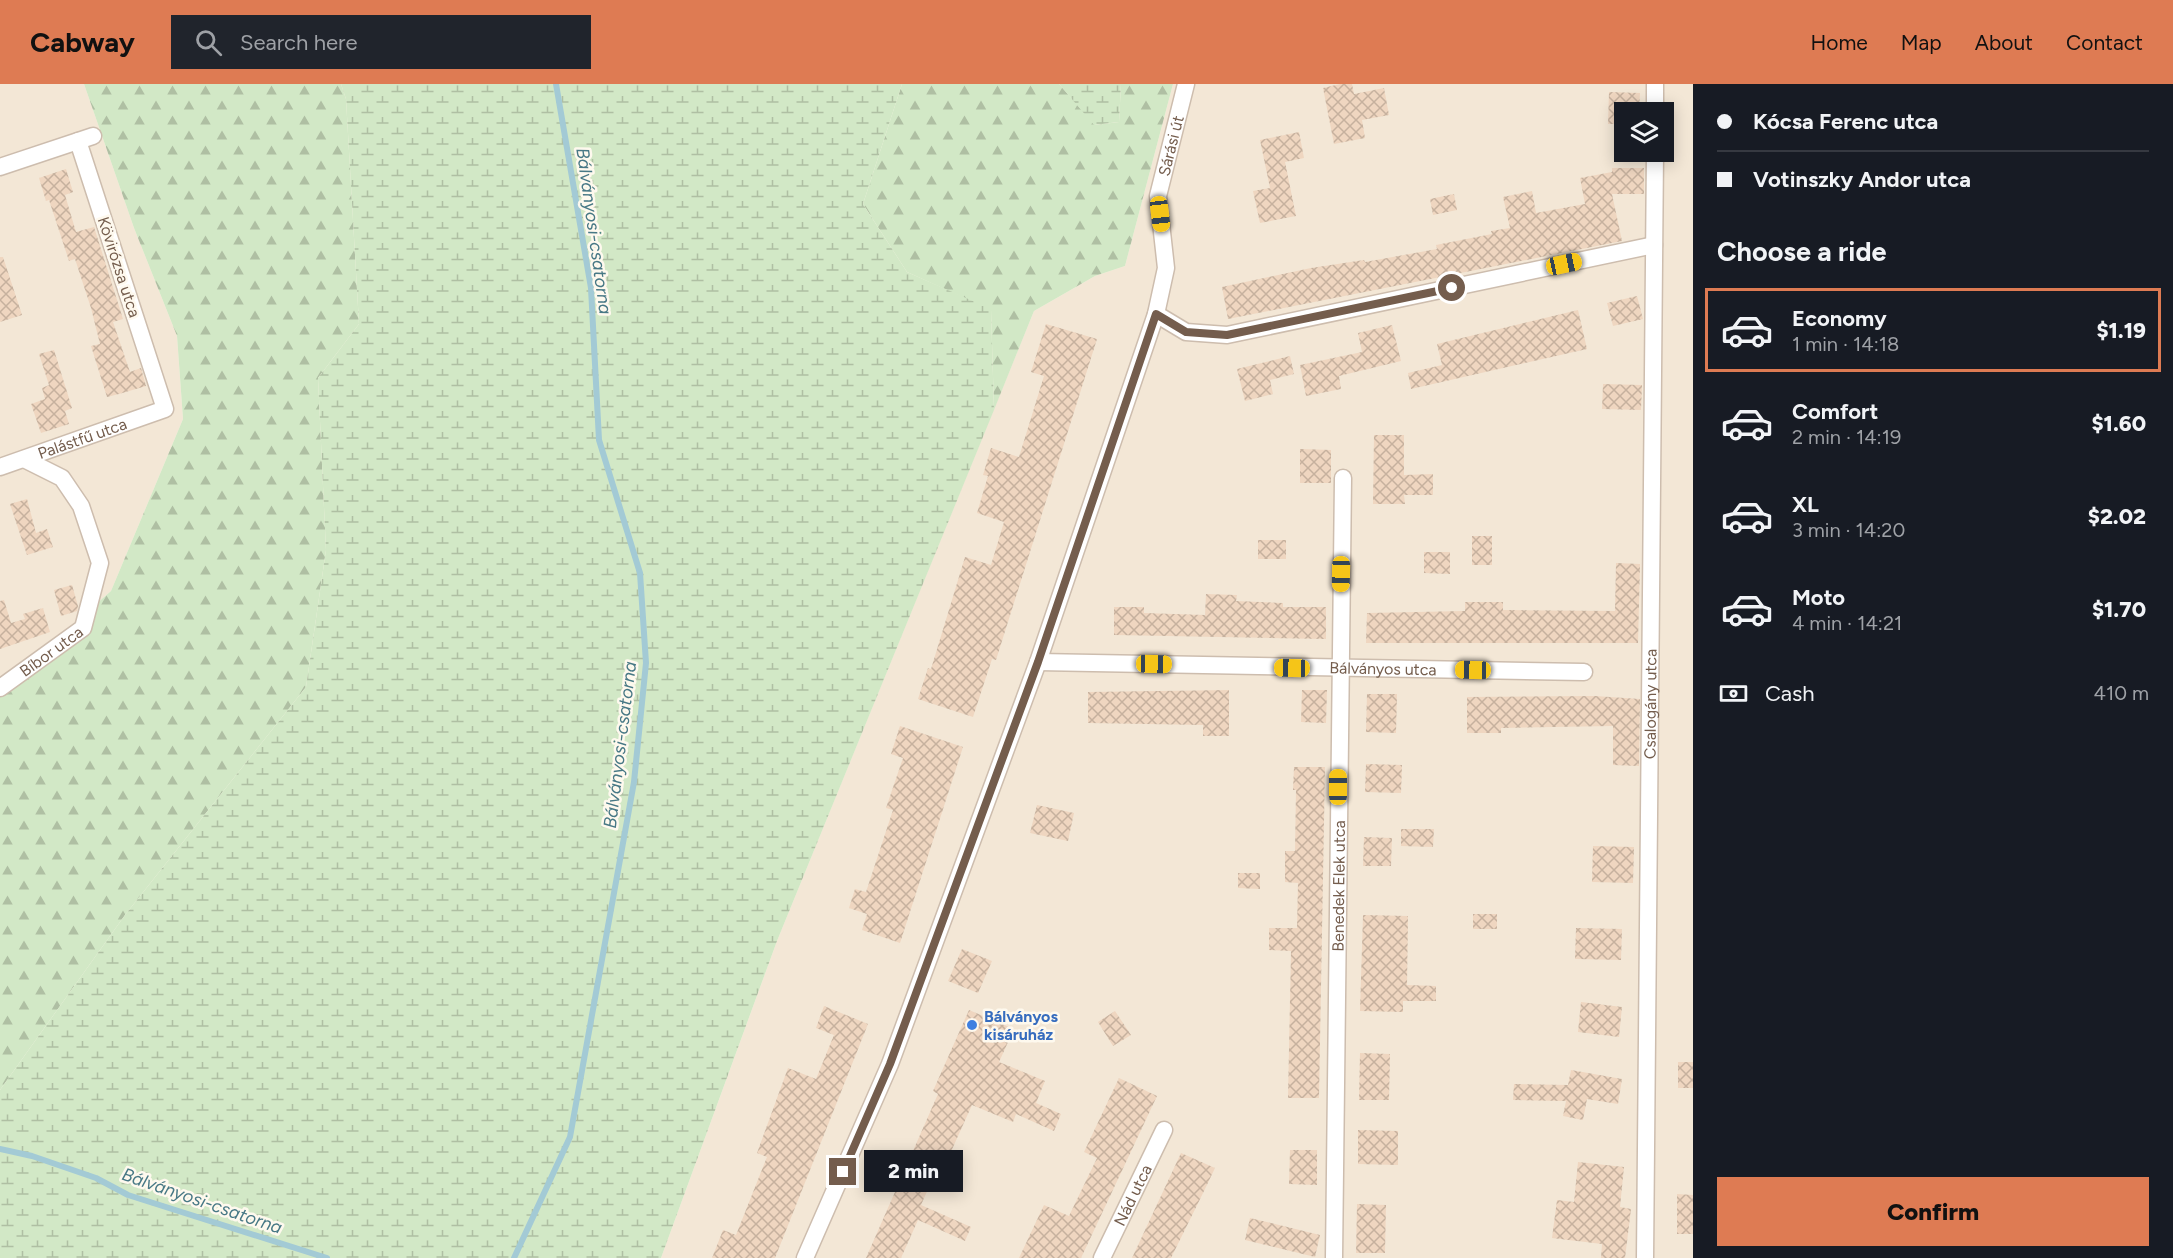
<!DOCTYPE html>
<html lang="en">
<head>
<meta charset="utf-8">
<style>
	body { margin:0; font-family:Figtree,sans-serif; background:#20242c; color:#f1f3f6; height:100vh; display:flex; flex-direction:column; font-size:22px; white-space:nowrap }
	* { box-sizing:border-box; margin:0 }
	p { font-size:20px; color:#9ea1a6 }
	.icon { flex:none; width:33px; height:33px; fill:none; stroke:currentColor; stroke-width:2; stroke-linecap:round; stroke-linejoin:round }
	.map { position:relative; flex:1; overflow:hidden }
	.details { display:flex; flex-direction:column; background:#171b24; width:480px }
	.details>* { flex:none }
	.banner { display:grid; align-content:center; height:132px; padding:0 24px; background:#171b24 }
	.buttons { position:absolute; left:1614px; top:18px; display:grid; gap:12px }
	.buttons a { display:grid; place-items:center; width:60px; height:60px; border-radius:0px; background:#171b24; box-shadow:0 3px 15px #0003; font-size:30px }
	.end { position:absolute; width:27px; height:27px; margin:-14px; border:8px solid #745d4d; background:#fff; box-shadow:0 0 0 3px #fff }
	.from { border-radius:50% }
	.bubble { position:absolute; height:42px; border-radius:0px; background:#171b24; box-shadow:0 3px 15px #0003; font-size:20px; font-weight:800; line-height:42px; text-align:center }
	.car { position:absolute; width:18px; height:36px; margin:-18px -9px; border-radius:8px; box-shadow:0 0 4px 2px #0007; background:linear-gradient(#f5c518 24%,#345 0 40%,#f5c518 0 76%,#345 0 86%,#f5c518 0) }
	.banner b { display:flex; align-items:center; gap:21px; height:57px; font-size:22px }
	.banner b+b { border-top:2px solid #363941 }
	.banner i { width:15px; height:15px; background:#f1f3f6 }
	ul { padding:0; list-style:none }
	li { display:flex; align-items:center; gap:18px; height:84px; margin:0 12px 9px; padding:0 12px; border:3px solid transparent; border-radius:0px }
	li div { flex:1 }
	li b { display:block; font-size:22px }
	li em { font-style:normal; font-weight:800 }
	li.active { border-color:#de7b53 }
	li>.icon { width:54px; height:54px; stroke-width:1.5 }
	h2 { padding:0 24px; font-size:27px; line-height:72px }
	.pay { display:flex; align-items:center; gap:15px; height:66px; padding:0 24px; font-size:22px }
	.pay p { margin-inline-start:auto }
	.action { display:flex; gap:12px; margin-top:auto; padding:12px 24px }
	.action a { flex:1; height:69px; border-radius:0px; background:#de7b53; color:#111; font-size:24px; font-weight:800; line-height:69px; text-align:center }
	header { display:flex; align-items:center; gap:36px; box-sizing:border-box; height:84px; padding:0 30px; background:#de7b53; color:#111 }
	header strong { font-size:28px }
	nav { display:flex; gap:33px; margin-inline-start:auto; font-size:21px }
	.search { width:420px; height:54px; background:#20242c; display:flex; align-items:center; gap:15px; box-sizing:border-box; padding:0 21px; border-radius:0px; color:#9ea1a6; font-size:22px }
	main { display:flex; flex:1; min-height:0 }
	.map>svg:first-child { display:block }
	.residential { fill:#f3e7d6; fill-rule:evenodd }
	.forest { fill:url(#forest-firs) }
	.wetland { fill:url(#wetland-marsh) }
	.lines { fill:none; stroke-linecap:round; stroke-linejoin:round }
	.stream { stroke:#a3cad5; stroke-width:6 }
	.building { fill:url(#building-cross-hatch) }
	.street-casing { stroke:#cdbdae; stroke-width:19 }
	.street { stroke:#fff; stroke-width:16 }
	.route { stroke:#745d4d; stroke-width:8 }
	.shop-dot { fill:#3f7fe0; stroke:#fef9ee; stroke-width:2 }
	.labels { text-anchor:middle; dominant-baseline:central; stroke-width:5; stroke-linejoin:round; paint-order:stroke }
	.street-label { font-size:16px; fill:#745d4d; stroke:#fef9ee }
	.shop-label { font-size:16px; font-weight:bold; fill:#366cbe; stroke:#fef9ee; text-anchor:start }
	.water-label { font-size:18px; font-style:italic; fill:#477885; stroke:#fef9ee }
</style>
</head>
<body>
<header>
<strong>Cabway</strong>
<div class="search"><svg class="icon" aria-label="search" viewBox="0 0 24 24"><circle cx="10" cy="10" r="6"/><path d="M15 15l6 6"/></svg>Search here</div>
<nav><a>Home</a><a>Map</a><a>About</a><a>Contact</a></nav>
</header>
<main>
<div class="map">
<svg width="1693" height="1174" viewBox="0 0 1693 1174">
	<defs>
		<pattern id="forest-firs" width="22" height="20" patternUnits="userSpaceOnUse" patternTransform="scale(1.5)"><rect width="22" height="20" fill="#d2e8c6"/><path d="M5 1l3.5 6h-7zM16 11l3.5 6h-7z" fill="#afbfa3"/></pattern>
		<pattern id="wetland-marsh" width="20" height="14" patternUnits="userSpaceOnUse" patternTransform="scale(1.5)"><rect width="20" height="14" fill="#d2e8c6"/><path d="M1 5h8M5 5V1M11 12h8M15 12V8" fill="none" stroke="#afbfa3"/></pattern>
		<pattern id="building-cross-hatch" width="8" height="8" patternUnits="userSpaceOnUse" patternTransform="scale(1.5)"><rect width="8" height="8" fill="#efd6c0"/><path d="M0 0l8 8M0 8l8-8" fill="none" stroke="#c6b19e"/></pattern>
	</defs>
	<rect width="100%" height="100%" fill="#fbf5e7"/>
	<path class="residential" d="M0 0H84L134 144 177 252 183 335 111 507 0 604Z
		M1173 0H1693V1174H661L777 857 1034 227 1095 192 1125 182ZM1624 28H1664V68H1624Z"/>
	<path class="forest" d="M84 0H341L346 15 359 240 318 294 326 466 306 603 125 831 0 1006V604L111 507 183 335 177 252 134 144Z
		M902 0H1059L1095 41 1119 38 1121 0H1173L1125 182 1095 192 1034 227 994 326 991 226 907 188 863 120Z"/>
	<path class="wetland" d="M341 0H902L863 120 907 188 991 225 994 326 777 857 661 1174H0V1006L125 831 306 603 326 466 318 294 359 240 346 15Z
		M1059 0H1121L1119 38 1094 41Z"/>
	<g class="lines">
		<path class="stream" d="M0 1065 32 1072 96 1094 128 1111 327 1174
			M514 1174 570 1053 634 698 646 579 640 489 599 356 591 204 556 0"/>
	</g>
	<path class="building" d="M1340 0H1352L1354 10 1384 4 1389 31 1362 36 1365 54 1334 60 1323 4Z
		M1609 8 1640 9 1639 28H1624V40H1608Z
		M1299 48 1304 74 1285 78 1296 132 1260 139 1253 107 1270 104 1260 56Z
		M1612 84H1644V110H1612L1622 157 1228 235 1222 203 1311 184 1364 176 1365 178 1437 165 1436 161 1492 150 1491 147 1510 144 1503 113 1532 107 1536 129 1585 120 1580 94 1612 88Z
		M66 85 73 108 65 111 76 148 94 143 123 235 113 238 130 288 141 284 146 302 119 310 107 313 91 262 100 260 91 224 75 175 69 177 49 116 46 117 39 94Z
		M1454 110 1457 126 1433 131 1430 115Z
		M0 173H3L22 231 0 238Z
		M1637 212 1643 235 1613 242 1607 219Z
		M1578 226 1587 265 1411 305 1408 289 1442 281 1437 260Z
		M1046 240 1097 255 996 576 992 575 973 633 918 615 928 584 931 585 965 473 991 481 1004 438 977 429 988 392 983 391 991 364 1019 373 1044 292 1031 288Z
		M1392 241 1401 277 1339 292 1341 305 1306 312 1300 281 1362 268 1358 249Z
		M54 266 72 324 65 327 69 340 41 349 31 320 45 315 42 304 49 301 39 270Z
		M1290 272 1294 290 1270 296 1273 310 1245 317 1237 285Z
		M1603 300 1642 301 1641 326 1602 325Z
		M1374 351H1404V391L1433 390V411H1404L1405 420H1373Z
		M1300 365 1331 366V399H1300Z
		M27 415 36 449 47 445 53 463 27 471 10 420Z
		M1472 452H1492V481H1472Z
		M1258 456H1286V475H1258Z
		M1424 468H1450V490L1424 489Z
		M1616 479 1640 480 1638 559H1366L1367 529 1465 527V518H1503V526L1615 527Z
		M72 501 78 522 77 527 61 532 54 506Z
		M1206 510 1237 511 1236 517 1283 519V523H1326V555L1114 551V523H1144V529L1205 531Z
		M4 516 11 539 25 535 23 530 43 524 50 548 0 565V517Z
		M1229 606V652H1203V641L1088 639V608Z
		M1302 606H1327L1326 639 1301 638Z
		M1367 610H1397L1396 649 1366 648Z
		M1595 612 1640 615 1639 682 1613 681V642L1501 644V649H1467V613Z
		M900 642 963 663 900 859 862 846 867 830 849 824 855 805 866 808 893 726 886 724 903 674 891 670Z
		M1366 680 1402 681 1401 709 1365 708Z
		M1294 683H1325L1319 1014H1288L1291 867 1269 866V844H1297L1298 799 1285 798V767H1295L1296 706H1293Z
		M1037 721 1074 729 1068 757 1030 749Z
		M1401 745H1434L1433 763 1401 762Z
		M1364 753 1392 754 1391 782H1363Z
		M1593 762 1634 763 1633 799 1592 798Z
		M1238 789H1260V805L1238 804Z
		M1473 830H1497V845H1473Z
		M1363 831 1408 832 1407 901 1436 902V917H1403V928L1360 927Z
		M1576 844 1622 845 1621 876 1575 875Z
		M962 865 992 877 978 909 948 897Z
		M1581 918 1622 923 1619 953 1578 948Z
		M824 922 868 940 775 1174H712L723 1146 736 1151 767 1073 757 1069 788 984 816 995 834 951 816 944Z
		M969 926 1014 945 999 978 1045 997 1036 1019 1061 1030 1054 1047 1016 1030 1013 1038 972 1021 949 1072 944 1069 921 1121 971 1143 965 1157 918 1136 901 1174H866L938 1010 933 1007Z
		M1115 927 1131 951 1113 962 1098 938Z
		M1360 969 1390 970 1389 1016H1359Z
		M1678 978H1693V1004H1678Z
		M1571 986 1622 995 1618 1020 1587 1015 1583 1036 1563 1032 1566 1017 1513 1016 1514 1000 1568 1001Z
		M1119 994 1157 1012 1081 1174H1019L1044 1121 1069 1132 1097 1074 1084 1068Z
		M1358 1046 1398 1047V1081L1358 1080Z
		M1290 1066H1317V1101L1289 1100Z
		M1181 1069 1215 1084 1204 1107 1171 1174H1132Z
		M1578 1078 1624 1083 1620 1123 1631 1125 1625 1174H1601L1602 1160 1552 1154 1557 1116 1574 1118Z
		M1677 1110 1693 1111V1150H1677Z
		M1357 1120 1386 1121 1385 1169H1356Z
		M1250 1134 1320 1151 1315 1173 1245 1156Z"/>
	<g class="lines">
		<g class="street-casing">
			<g id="street">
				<path d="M1655 28V0"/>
				<path d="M0 83 78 57"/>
				<path d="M1156 230 1186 248 1227 251 1654 161"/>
				<path id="s1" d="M0 383 165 325 78 57 93 52"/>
				<path id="s2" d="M1038 578 1584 588"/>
				<path id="s3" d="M0 604 83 544 100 479 81 422 62 394 24 375"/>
				<path id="s4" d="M805 1174 890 980 1038 578 1156 230 1166 184 1158 112 1186 0"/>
				<path id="s5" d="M1102 1174 1164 1046"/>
				<path id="s6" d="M1334 1174 1343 394"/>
				<path id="s7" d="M1645 1174 1655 68"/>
			</g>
		</g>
		<use href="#street" class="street"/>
	</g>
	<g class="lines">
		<path class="route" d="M843 1088 890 980 1038 578 1156 230 1186 248 1227 251 1452 204"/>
	</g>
	<circle class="shop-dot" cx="972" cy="941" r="6"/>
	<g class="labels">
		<g class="street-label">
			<text stroke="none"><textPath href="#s4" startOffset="1179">Sárási út</textPath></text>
			<text transform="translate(119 183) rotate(72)">Kövirózsa utca</text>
			<text stroke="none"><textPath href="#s1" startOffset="87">Palástfű utca</textPath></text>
			<text stroke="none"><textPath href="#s3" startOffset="63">Bíbor utca</textPath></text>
			<text stroke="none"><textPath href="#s2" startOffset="345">Bálványos utca</textPath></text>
			<text stroke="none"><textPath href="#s7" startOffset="554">Csalogány utca</textPath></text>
			<text stroke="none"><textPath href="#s6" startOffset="372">Benedek Elek utca</textPath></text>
			<text stroke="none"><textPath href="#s5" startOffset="70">Nád utca</textPath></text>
		</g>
		<g class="shop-label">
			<text x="984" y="932">Bálványos<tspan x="984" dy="18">kisáruház</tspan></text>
		</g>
		<g class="water-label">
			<text transform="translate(594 147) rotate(82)">Bálványosi-csatorna</text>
			<text transform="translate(620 661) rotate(-83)">Bálványosi-csatorna</text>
			<text transform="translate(202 1117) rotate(19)">Bálványosi-csatorna</text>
		</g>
	</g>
</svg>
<div class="buttons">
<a><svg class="icon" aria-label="layers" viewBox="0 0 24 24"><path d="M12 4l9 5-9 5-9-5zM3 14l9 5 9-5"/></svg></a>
</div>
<i class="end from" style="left:1452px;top:204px"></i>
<i class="end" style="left:843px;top:1088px"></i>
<div class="bubble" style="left:864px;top:1066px;width:99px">2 min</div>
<i class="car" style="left:1160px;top:130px;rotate:173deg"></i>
<i class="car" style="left:1564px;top:180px;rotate:78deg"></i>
<i class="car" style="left:1341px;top:490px;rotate:181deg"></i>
<i class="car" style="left:1154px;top:580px;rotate:91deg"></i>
<i class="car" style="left:1292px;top:584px;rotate:271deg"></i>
<i class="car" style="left:1473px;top:586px;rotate:271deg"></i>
<i class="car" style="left:1338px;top:703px;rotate:0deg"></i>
</div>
<section class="details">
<div class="banner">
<b><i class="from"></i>Kócsa Ferenc utca</b>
<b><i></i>Votinszky Andor utca</b>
</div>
<h2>Choose a ride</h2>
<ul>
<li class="active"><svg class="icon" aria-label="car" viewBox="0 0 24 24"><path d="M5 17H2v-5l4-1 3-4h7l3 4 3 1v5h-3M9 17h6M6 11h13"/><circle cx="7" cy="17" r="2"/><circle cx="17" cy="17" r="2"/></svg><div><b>Economy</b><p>1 min · 14:18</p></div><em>$1.19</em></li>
<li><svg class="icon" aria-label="car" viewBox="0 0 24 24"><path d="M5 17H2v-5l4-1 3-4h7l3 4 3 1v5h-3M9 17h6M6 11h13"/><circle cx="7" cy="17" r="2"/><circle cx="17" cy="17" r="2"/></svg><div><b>Comfort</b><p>2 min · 14:19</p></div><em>$1.60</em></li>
<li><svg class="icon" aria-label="car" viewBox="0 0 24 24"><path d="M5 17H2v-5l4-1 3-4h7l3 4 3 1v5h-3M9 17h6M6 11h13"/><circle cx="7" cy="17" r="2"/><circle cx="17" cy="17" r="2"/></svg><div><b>XL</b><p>3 min · 14:20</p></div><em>$2.02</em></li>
<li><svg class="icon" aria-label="car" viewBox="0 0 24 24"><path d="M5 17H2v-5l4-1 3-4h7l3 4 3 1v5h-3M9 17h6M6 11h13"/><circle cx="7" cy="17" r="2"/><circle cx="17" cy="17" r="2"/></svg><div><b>Moto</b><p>4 min · 14:21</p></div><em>$1.70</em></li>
</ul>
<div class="pay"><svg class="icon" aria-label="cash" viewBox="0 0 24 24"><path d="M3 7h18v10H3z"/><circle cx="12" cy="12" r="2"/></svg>Cash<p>410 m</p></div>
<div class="action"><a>Confirm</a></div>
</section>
</main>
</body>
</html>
